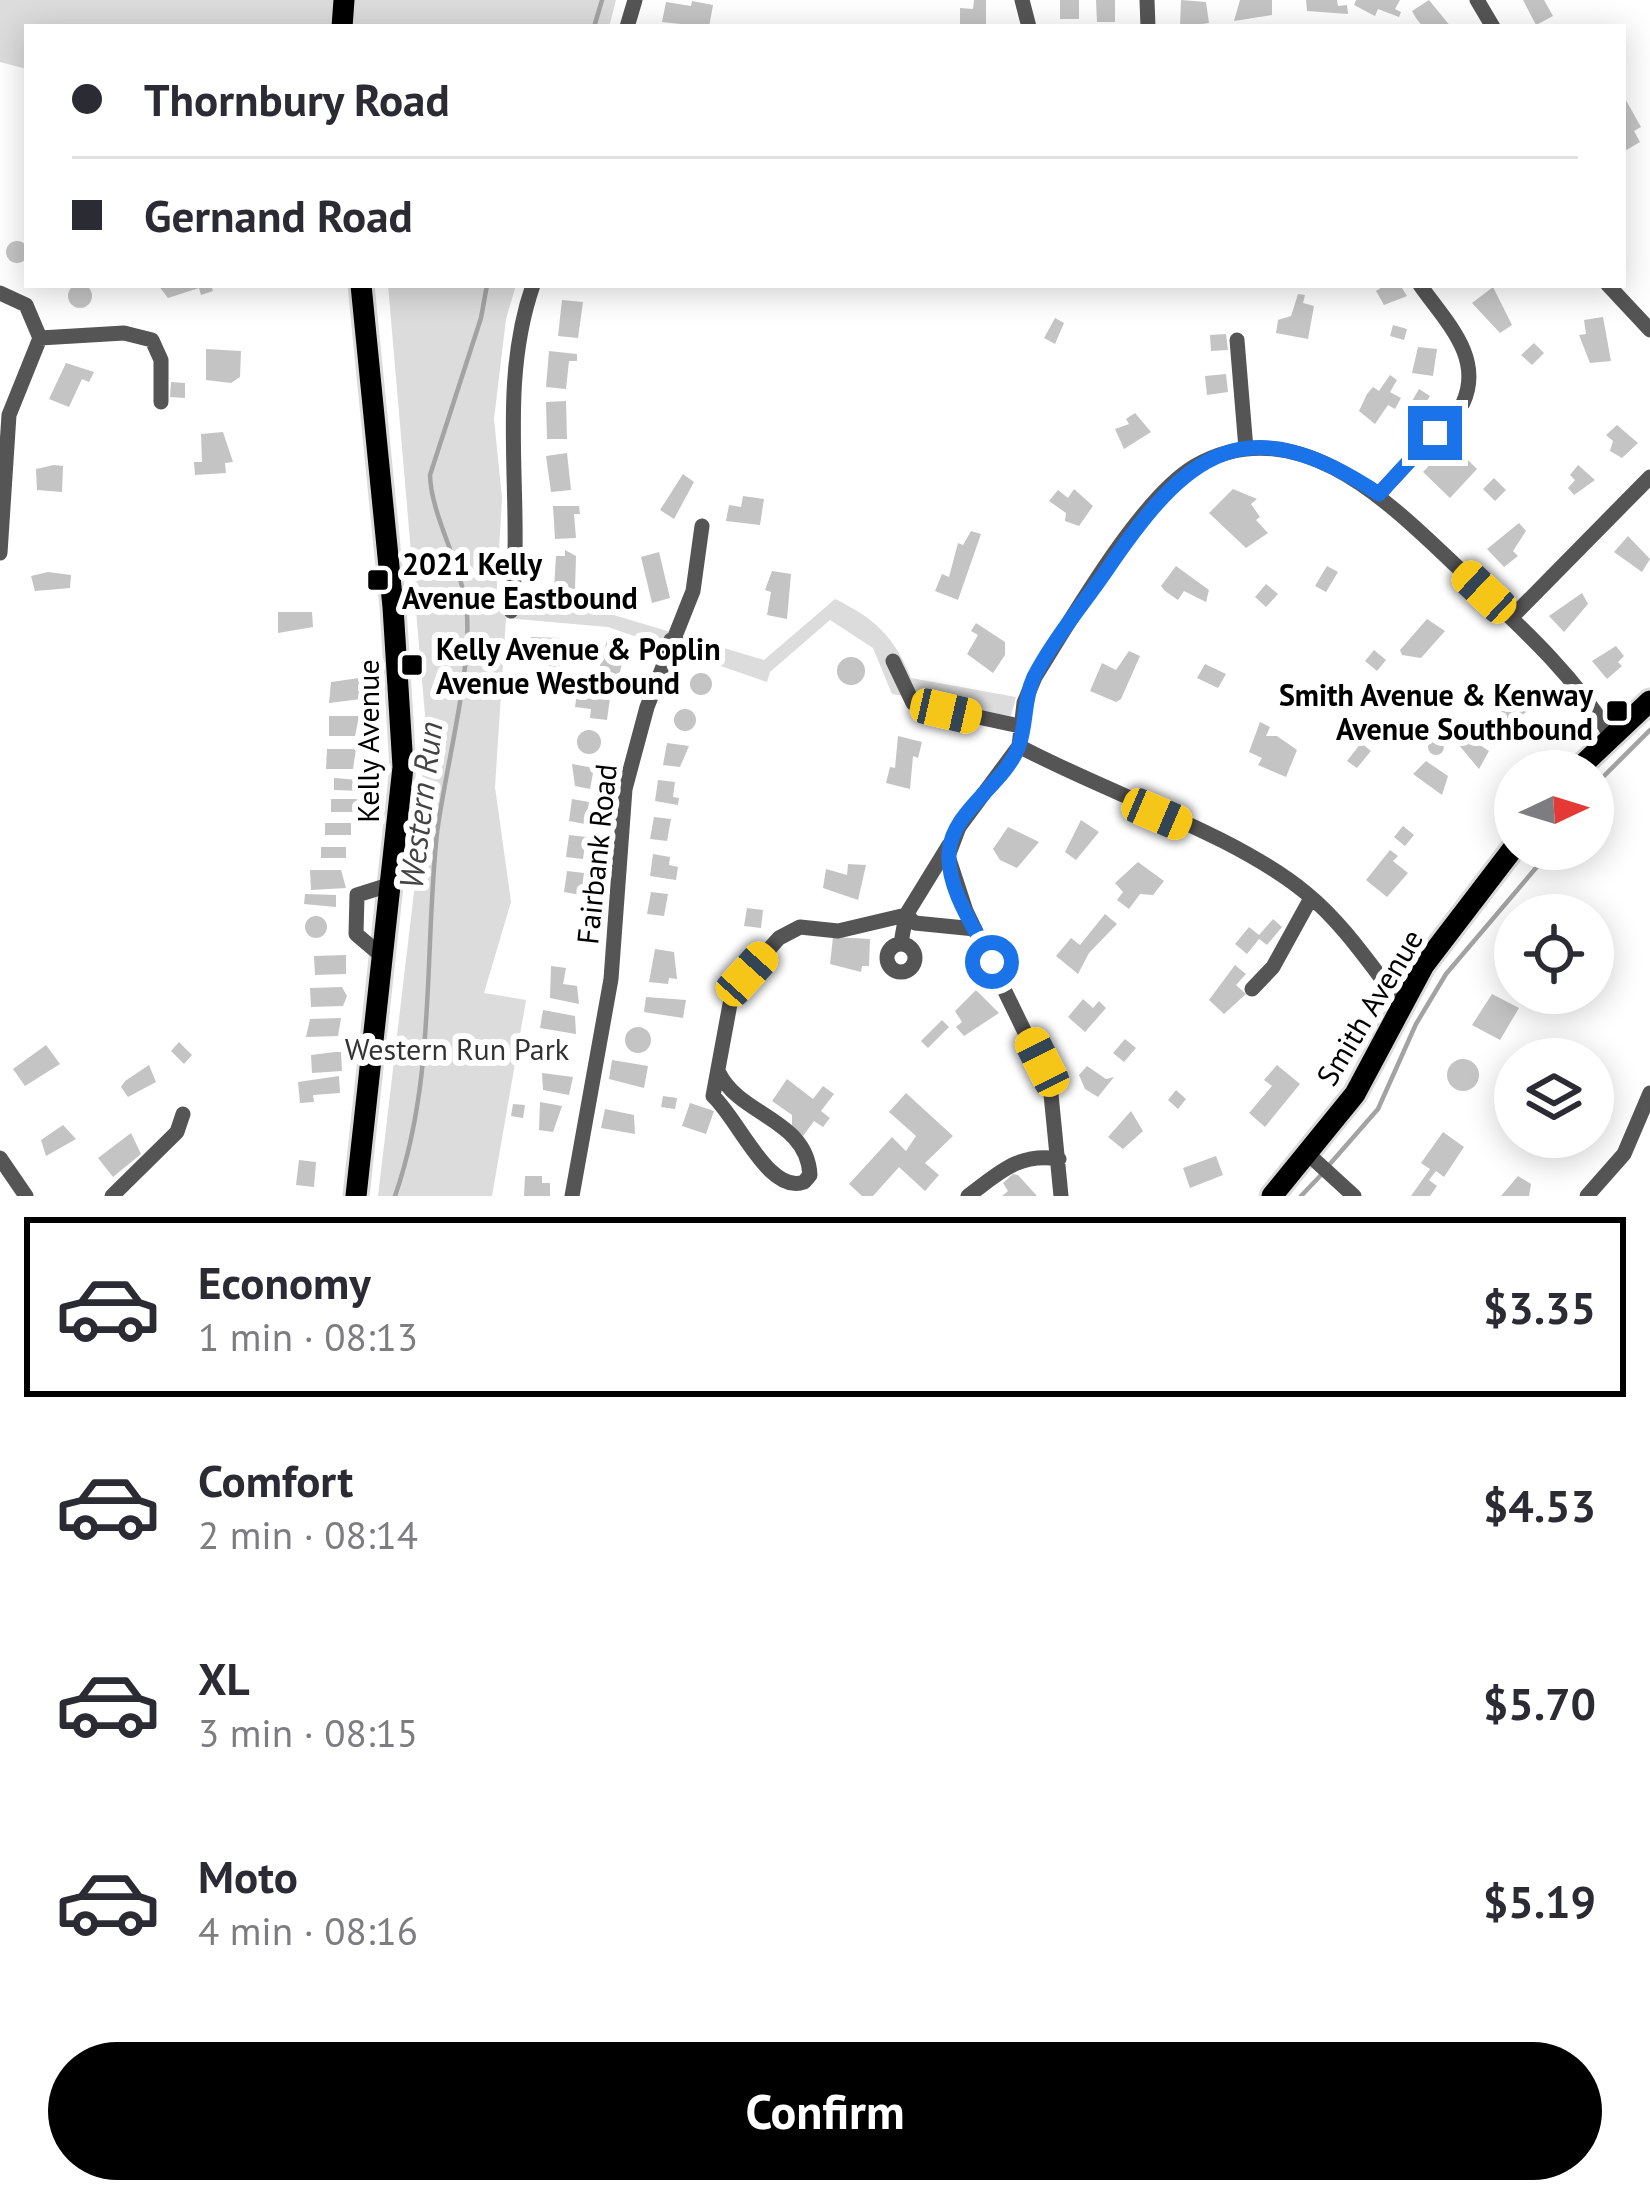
<!DOCTYPE html>
<html lang="en">
<head>
<meta charset="utf-8">
<style>
	body { margin:0; font-family:"PT Sans",sans-serif; background:#f2f2f3; color:#2b2b33; height:100vh; display:flex; flex-direction:column; font-size:45px; white-space:nowrap }
	* { box-sizing:border-box; margin:0 }
	p { font-size:39px; color:#7c7c81 }
	.icon { flex:none; width:66px; height:66px; fill:none; stroke:currentColor; stroke-width:2; stroke-linecap:round; stroke-linejoin:round }
	.map { position:relative; height:1196px; overflow:hidden }
	.sheet { display:flex; flex-direction:column; background:#fff; flex:1 }
	.sheet>* { flex:none }
	.top-card { position:absolute; left:24px; top:24px; width:1602px; height:264px; border-radius:0px; box-shadow:0 6px 30px #0003; display:grid; align-content:center; height:264px; padding:0 48px; background:#fff }
	.needle { width:78px; rotate:86deg }
	.controls { position:absolute; left:1494px; top:750px; display:grid; gap:24px }
	.controls a { display:grid; place-items:center; width:120px; height:120px; border-radius:50%; background:#fff; box-shadow:0 6px 30px #0003; font-size:60px }
	.end { position:absolute; width:54px; height:54px; margin:-27px; border:15px solid #1a73e8; background:#fff; box-shadow:0 0 0 6px #fff }
	.from { border-radius:50% }
	.car { position:absolute; width:36px; height:72px; margin:-36px -18px; border-radius:15px; box-shadow:0 0 9px 3px #0007; background:linear-gradient(#f5c518 24%,#345 0 40%,#f5c518 0 76%,#345 0 86%,#f5c518 0) }
	.top-card b { display:flex; align-items:center; gap:42px; height:114px; font-size:45px }
	.top-card b+b { border-top:3px solid #e1e1e2 }
	.top-card i { width:30px; height:30px; background:#2b2b33 }
	ul { padding:21px 0 0; list-style:none }
	li { display:flex; align-items:center; gap:36px; height:180px; margin:0 24px 18px; padding:0 24px; border:6px solid transparent; border-radius:0px }
	li div { flex:1 }
	li b { display:block; font-size:45px }
	li em { font-style:normal; font-weight:700 }
	li.active { border-color:#000 }
	li>.icon { width:108px; height:108px; stroke-width:1.5 }
	.action { display:flex; gap:24px; margin-top:auto; padding:24px 48px }
	.action a { flex:1; height:138px; border-radius:72px; background:#000; color:#fff; font-size:48px; font-weight:700; line-height:138px; text-align:center }
	.map>svg:first-child { display:block }
	.green { fill:#dcdcdc }
	.lines { fill:none; stroke-linecap:round; stroke-linejoin:round }
	.stream { stroke:#a3a3a3; stroke-width:4.5 }
	.building { fill:#c4c4c4 }
	.major-casing { stroke:#dbdbdb; stroke-width:27 }
	.minor { stroke:#555; stroke-width:15 }
	.major { stroke:#000; stroke-width:21 }
	.route { stroke:#1a73e8; stroke-width:15 }
	.poi-dot { fill:#000; stroke:#fff; stroke-width:4.5 }
	.labels { text-anchor:middle; dominant-baseline:central; stroke-width:12; stroke-linejoin:round; paint-order:stroke }
	.poi-label { font-size:30px; font-weight:bold; fill:#000; stroke:#fff; text-anchor:start }
	.street-label { font-size:30px; fill:#000; stroke:#fff }
	.park-label { font-size:30px; fill:#333; stroke:#fff }
	.water-label { font-size:33px; font-style:italic; fill:#444; stroke:#fff }
</style>
</head>
<body>
<div class="map">
<svg width="1650" height="1196" viewBox="0 0 1650 1196">
	<rect width="100%" height="100%" fill="#fff"/>
	<path class="green" d="M0 0H616L609 27H27V69L0 62Z
		M388 285H516L506 319 494 419 502 498 496 602 532 596 608 604 607 613 764 660 835 599C874 618 894 636 911 678L1016 697 1011 716 892 694 873 648 830 620 770 672 767 682 608 627 506 618 495 787 511 902 484 993 526 1000 492 1196H378L419 850 425 715Z"/>
	<g class="lines">
		<path class="stream" d="M594 27 602 0
			M1593 787 1650 730
			M1329 1165 1378 1109 1416 1024 1446 974 1552 849
			M395 1196C436 1078 424 955 437 833 445 770 471 675 467 615 464 568 431 517 430 475L481 318 487 285
			M1301 1196 1322 1174"/>
	</g>
	<path class="building" d="M974 0H986V27H960V8L973 9Z
		M1060 0H1079V19H1060Z
		M1096 0H1115V22H1097Z
		M1181 0 1206 2 1209 23 1180 27Z
		M1240 0H1272V15L1234 21Z
		M1306 0H1337L1338 6 1347 5 1348 14 1307 11Z
		M1356 0H1400L1395 9 1401 12 1399 17 1378 9 1375 16 1354 5Z
		M1429 0 1451 27H1423L1416 18 1412 11Z
		M1523 0H1544L1553 16 1536 25Z
		M692 1 713 5 709 27 662 22 666 2 691 6Z
		M1623 95 1641 127 1634 131 1640 142 1623 152Z
		M6 252a11 11 0 1 1 22 0a11 11 0 1 1-22 0Z
		M68 296a12 12 0 1 1 24 0a12 12 0 1 1-24 0Z
		M158 285H211L213 291 201 295 199 288 168 298Z
		M1385 285H1400L1407 296 1384 305 1376 291Z
		M1493 287 1512 325 1500 333 1472 303Z
		M1298 294 1305 295 1303 303 1314 306 1308 339 1276 333 1278 320 1291 316Z
		M562 300 583 302 578 338 558 336Z
		M1603 317 1611 361 1590 363 1579 335 1586 334 1584 320Z
		M1055 318 1064 323 1055 344 1044 338Z
		M1393 325 1407 329 1404 340 1390 336Z
		M1226 334 1228 350 1211 351 1210 335Z
		M1534 343 1544 353 1532 365 1521 355Z
		M1418 347 1437 349 1433 376 1412 373Z
		M206 349 241 351 240 377 231 383 206 380Z
		M549 351 577 354V361H569L566 389 546 387Z
		M66 363 94 372 89 382 82 379 69 407 49 399Z
		M1226 374 1228 392 1207 395 1205 376Z
		M1390 375 1397 380 1390 392 1401 398 1395 409 1388 405 1375 424 1359 411 1367 394 1373 387 1379 391Z
		M171 382 185 383V398L170 397Z
		M1419 389 1430 396 1420 412 1409 406Z
		M566 401 567 439H547L546 402Z
		M1135 413 1151 432 1124 449 1115 429 1129 424 1126 419Z
		M1617 425 1638 443 1622 458 1610 451 1613 441 1606 435Z
		M223 432 233 462 225 463 226 473 195 475 194 462H202L201 434Z
		M1455 447 1477 469 1450 498 1423 472 1446 448 1450 453Z
		M567 453 571 490 551 492 546 456Z
		M54 465 63 466 62 492 37 490 36 469Z
		M1578 465 1595 480 1574 495 1568 488 1575 480 1570 475Z
		M683 474 694 482 674 519 660 510Z
		M1494 478 1506 490 1495 501 1483 489Z
		M1074 489 1093 506 1079 526 1065 521 1066 513 1049 501 1058 490 1068 498Z
		M1233 489 1257 499 1251 504 1260 517 1256 520 1268 533 1246 548 1209 513Z
		M743 496 764 499 760 525 726 521 729 505 741 507Z
		M553 506H579L580 514H574L576 538 555 539Z
		M1519 523 1526 531 1513 551 1518 556 1504 567 1487 549Z
		M971 531 981 534 958 600 935 591 942 574 949 577 958 543 963 545Z
		M1628 536 1650 559 1642 572 1614 552Z
		M565 550 576 556 575 589H554L556 556H565Z
		M659 552 670 598 652 603 641 557Z
		M1176 566 1209 590 1206 602 1184 591 1178 600 1165 591 1161 586Z
		M1327 566 1338 572 1326 592 1315 586Z
		M772 571 791 574 787 619 767 615 771 592 765 590Z
		M48 572 71 575 70 588 35 591 31 576Z
		M1266 584 1278 594 1266 607 1255 597Z
		M1582 593 1588 604 1564 632 1549 616Z
		M278 612H312L313 627 278 633Z
		M1427 619 1445 631 1421 658 1402 655 1400 650Z
		M976 623 1005 642V655L993 673 967 654 978 635 971 631Z
		M531 637 561 638 560 668 549 667V659L530 658Z
		M607 640 627 646 619 675 599 669Z
		M1616 646 1624 656 1618 662 1622 666 1607 679 1592 661Z
		M1374 650 1386 660 1377 671 1365 661Z
		M1129 651 1140 656 1121 699 1116 702 1090 691 1102 663 1116 670Z
		M837 671a14 14 0 1 1 28 0a14 14 0 1 1-28 0Z
		M1205 664 1226 674 1218 688 1197 678Z
		M690 684a11 11 0 1 1 22 0a11 11 0 1 1-22 0Z
		M359 678 361 699 329 703 331 682Z
		M1497 687 1513 695 1530 709 1511 724 1488 700Z
		M577 693 610 698 607 720 590 718 591 709 575 707Z
		M674 720a11 11 0 1 1 22 0a11 11 0 1 1-22 0Z
		M329 716H359L355 736H329Z
		M1260 722 1270 727 1266 736H1277L1297 750 1286 777 1258 765 1262 758 1249 752Z
		M577 742a12 12 0 1 1 24 0a12 12 0 1 1-24 0Z
		M898 736 922 742 918 758 913 756 910 789 886 783 890 767 895 768Z
		M1466 736 1489 751 1479 769 1458 744Z
		M1428 747a8 8 0 1 1 16 0a8 8 0 1 1-16 0Z
		M667 743 689 746 680 767 663 765Z
		M1361 743 1371 751 1357 768 1347 761Z
		M327 749H356L353 769H326Z
		M1426 761 1448 776 1442 795 1413 774Z
		M572 764 594 768 590 789 575 786Z
		M334 778 360 780V791L334 790Z
		M658 780 675 782 673 797 679 798 678 805 655 801Z
		M331 799H357V812H331Z
		M572 799 589 802 585 824 569 821Z
		M654 817 671 819 667 841 650 839Z
		M1081 820 1099 832 1076 860 1065 852Z
		M325 823H351V835H325Z
		M1403 826 1414 835 1405 846 1394 837Z
		M1008 827 1039 842 1017 868 1000 860 993 849Z
		M569 835 586 837 583 859 566 857Z
		M321 847H346V858H321Z
		M1390 850 1398 856 1393 861 1408 873 1387 897 1366 880Z
		M653 854 670 857 669 865 678 867 676 880 650 876Z
		M1138 862 1164 881 1153 895 1140 894 1129 909 1117 900 1123 892 1115 883Z
		M848 864 866 865 858 900 823 888 826 869 847 875Z
		M310 870H341L346 888 311 890Z
		M567 871 584 873 581 895 564 892Z
		M651 892 668 894 664 916 647 914Z
		M305 894 336 895V907L304 904Z
		M747 908 763 910 761 928 744 926Z
		M1105 914 1117 924 1089 953 1078 974 1056 956 1071 938 1080 945Z
		M305 927a11 11 0 1 1 22 0a11 11 0 1 1-22 0Z
		M1273 919 1282 927 1267 945 1259 939 1247 954 1235 944 1249 927 1259 935Z
		M833 937 870 939 869 966H862L861 972 830 964Z
		M655 949 674 952 677 979 669 978 668 984 649 982Z
		M346 955V974L315 975 314 956Z
		M1235 965 1246 974 1236 985 1246 994 1224 1014 1209 1000Z
		M551 966 566 968 563 984 577 986 579 1004 550 998Z
		M342 987 347 996 343 1006 311 1007 310 988Z
		M976 990 999 1013 964 1036 956 1027 962 1022 955 1011Z
		M1492 994 1519 1008 1500 1040 1472 1025Z
		M646 997 686 1000 683 1018 644 1012Z
		M1083 999 1093 1008 1099 1001 1106 1008 1085 1032 1068 1017Z
		M543 1010 575 1016 576 1034 540 1028Z
		M341 1018 338 1036 306 1037 310 1019Z
		M942 1020 949 1027 928 1048 921 1041Z
		M625 1040a13 13 0 1 1 26 0a13 13 0 1 1-26 0Z
		M1125 1039 1136 1048 1124 1062 1113 1053Z
		M179 1042 192 1055 184 1064 171 1051Z
		M546 1043 569 1047 566 1064 546 1060Z
		M46 1045 60 1064 25 1086 13 1069Z
		M335 1052H341L342 1071 312 1073 311 1055Z
		M1447 1075a16 16 0 1 1 32 0a16 16 0 1 1-32 0Z
		M612 1060 648 1066 644 1088 609 1079Z
		M149 1065 156 1082 128 1097 121 1087 125 1081Z
		M1277 1065 1300 1084 1265 1127 1249 1113 1272 1086 1264 1080Z
		M1087 1066 1106 1079 1114 1077 1098 1097 1085 1089 1079 1075Z
		M542 1073 573 1077 569 1095 543 1090Z
		M339 1076 340 1093 313 1095 314 1102 300 1103 298 1082Z
		M1593 1076 1606 1085 1593 1107Z
		M787 1079 813 1099 823 1086 834 1094 821 1111 830 1118 823 1127 814 1121 803 1136 792 1128V1115L772 1101Z
		M1176 1090 1186 1099 1178 1109 1168 1100Z
		M906 1093 953 1136 925 1163 939 1175 925 1191 899 1167 873 1196H862L849 1184 892 1137 906 1151 916 1136 889 1112Z
		M663 1096 677 1098 675 1109 661 1107Z
		M540 1102 562 1106 553 1132 539 1130Z
		M690 1103 714 1111 706 1134 682 1126Z
		M513 1104 525 1105 523 1118 511 1116Z
		M605 1109 634 1115 635 1134 601 1128Z
		M1131 1111 1143 1131 1123 1149 1108 1137Z
		M63 1125 76 1139 46 1156 41 1140Z
		M1443 1132 1464 1147 1444 1177 1436 1171 1429 1180 1437 1186 1430 1196H1411L1430 1169 1421 1163Z
		M131 1133 141 1154 113 1177 98 1158Z
		M1216 1156 1223 1175 1190 1188 1183 1168Z
		M299 1160 316 1162 314 1187 296 1185Z
		M1013 1174 1018 1175 1037 1196H1002L1008 1191 1003 1183Z
		M525 1176H542V1183H550V1196H524Z
		M1518 1176 1531 1184 1529 1196H1501Z"/>
	<g class="lines">
		<g class="major-casing">
			<path id="major" d="M342 27 344 0
				M1576 771 1650 701
				M356 1196 403 767 393 607 361 285
				M1272 1196 1355 1094 1424 965 1515 846"/>
		</g>
		<path class="minor" d="M1022 0 1029 27
			M1147 0 1148 27
			M1477 0 1493 27
			M627 27 635 0
			M1608 285 1650 330
			M0 293 26 305 40 338 9 415 0 553
			M40 338 124 333 152 340 161 360V402
			M1237 340 1246 449
			M1379 494 1463 403C1484 357 1445 321 1420 285
			M511 611C525 501 496 392 533 285
			M1511 618 1650 477
			M671 640 706 652
			M893 661 913 703 1020 726
			M1019 746 1024 703 1035 677C1071 620 1140 498 1195 466 1303 405 1399 513 1470 579 1522 628 1574 675 1611 736
			M1019 746 959 827 948 856 966 911 1050 1084 1061 1196
			M1019 746C1106 793 1233 833 1306 893 1344 924 1371 966 1401 1004
			M901 943 906 915 949 845
			M887 958a14 14 0 1 1 28 0a14 14 0 1 1-28 0Z
			M383 957 356 934 357 895 392 884
			M1252 989 1273 967 1311 898
			M719 1073C740 1116 807 1119 810 1175L804 1182
			M1308 1154 1354 1196
			M0 1158 26 1196
			M804 1182C769 1195 739 1120 713 1096L730 1004 747 974 779 938 800 927 838 931 906 915 915 923 975 929
			M112 1196 177 1132 183 1114
			M572 1196 611 979 625 789 647 707 693 591 702 526
			M968 1196C998 1174 1018 1152 1059 1159
			M1587 1196 1624 1154 1650 1093"/>
		<use href="#major" class="major"/>
	</g>
	<g class="lines">
		<path class="route" d="M992 962C976 930 947 890 949 853 951 812 1004 784 1018 748 1027 726 1023 700 1034 677 1053 640 1082 606 1106 571 1186 453 1244 404 1379 494L1435 433"/>
	</g>
	<g class="poi-dot">
		<rect x="366" y="568" width="24" height="24" rx="6"/>
		<rect x="400" y="653" width="24" height="24" rx="6"/>
		<rect x="1605" y="699" width="24" height="24" rx="6"/>
	</g>
	<g class="labels">
		<g class="poi-label">
			<text x="402" y="563">2021 Kelly<tspan x="402" dy="34">Avenue Eastbound</tspan></text>
			<text x="436" y="648">Kelly Avenue &amp; Poplin<tspan x="436" dy="34">Avenue Westbound</tspan></text>
			<text x="1593" y="694" text-anchor="end">Smith Avenue &amp; Kenway<tspan x="1593" dy="34">Avenue Southbound</tspan></text>
		</g>
		<g class="street-label">
			<text transform="translate(367 741) rotate(-90)">Kelly Avenue</text>
			<text transform="translate(596 854) rotate(-84)">Fairbank Road</text>
			<text transform="translate(1369 1007) rotate(-59)">Smith Avenue</text>
		</g>
		<g class="park-label">
			<text x="457" y="1048">Western Run Park</text>
		</g>
		<g class="water-label">
			<text transform="translate(420 805) rotate(-83)">Western Run</text>
		</g>
	</g>
</svg>
<div class="controls">
<a><svg class="needle" viewBox="-14 -14 28 28"><path d="M0-13l5 13h-10z" fill="#e53935"/><path d="M0 13l5-13h-10z" fill="#7c7c81"/></svg></a>
<a><svg class="icon" aria-label="locate" viewBox="0 0 24 24"><circle cx="12" cy="12" r="6"/><path d="M12 2v4M12 18v4M2 12h4M18 12h4"/></svg></a>
<a><svg class="icon" aria-label="layers" viewBox="0 0 24 24"><path d="M12 4l9 5-9 5-9-5zM3 14l9 5 9-5"/></svg></a>
</div>
<i class="end from" style="left:992px;top:962px"></i>
<i class="end" style="left:1435px;top:433px"></i>
<i class="car" style="left:1484px;top:592px;rotate:313deg"></i>
<i class="car" style="left:946px;top:711px;rotate:103deg"></i>
<i class="car" style="left:1157px;top:814px;rotate:113deg"></i>
<i class="car" style="left:747px;top:974px;rotate:42deg"></i>
<i class="car" style="left:1042px;top:1062px;rotate:333deg"></i>
<div class="top-card">
<b><i class="from"></i>Thornbury Road</b>
<b><i></i>Gernand Road</b>
</div>
</div>
<section class="sheet">
<ul>
<li class="active"><svg class="icon" aria-label="car" viewBox="0 0 24 24"><path d="M5 17H2v-5l4-1 3-4h7l3 4 3 1v5h-3M9 17h6M6 11h13"/><circle cx="7" cy="17" r="2"/><circle cx="17" cy="17" r="2"/></svg><div><b>Economy</b><p>1 min · 08:13</p></div><em>$3.35</em></li>
<li><svg class="icon" aria-label="car" viewBox="0 0 24 24"><path d="M5 17H2v-5l4-1 3-4h7l3 4 3 1v5h-3M9 17h6M6 11h13"/><circle cx="7" cy="17" r="2"/><circle cx="17" cy="17" r="2"/></svg><div><b>Comfort</b><p>2 min · 08:14</p></div><em>$4.53</em></li>
<li><svg class="icon" aria-label="car" viewBox="0 0 24 24"><path d="M5 17H2v-5l4-1 3-4h7l3 4 3 1v5h-3M9 17h6M6 11h13"/><circle cx="7" cy="17" r="2"/><circle cx="17" cy="17" r="2"/></svg><div><b>XL</b><p>3 min · 08:15</p></div><em>$5.70</em></li>
<li><svg class="icon" aria-label="car" viewBox="0 0 24 24"><path d="M5 17H2v-5l4-1 3-4h7l3 4 3 1v5h-3M9 17h6M6 11h13"/><circle cx="7" cy="17" r="2"/><circle cx="17" cy="17" r="2"/></svg><div><b>Moto</b><p>4 min · 08:16</p></div><em>$5.19</em></li>
</ul>
<div class="action"><a>Confirm</a></div>
</section>
</body>
</html>
